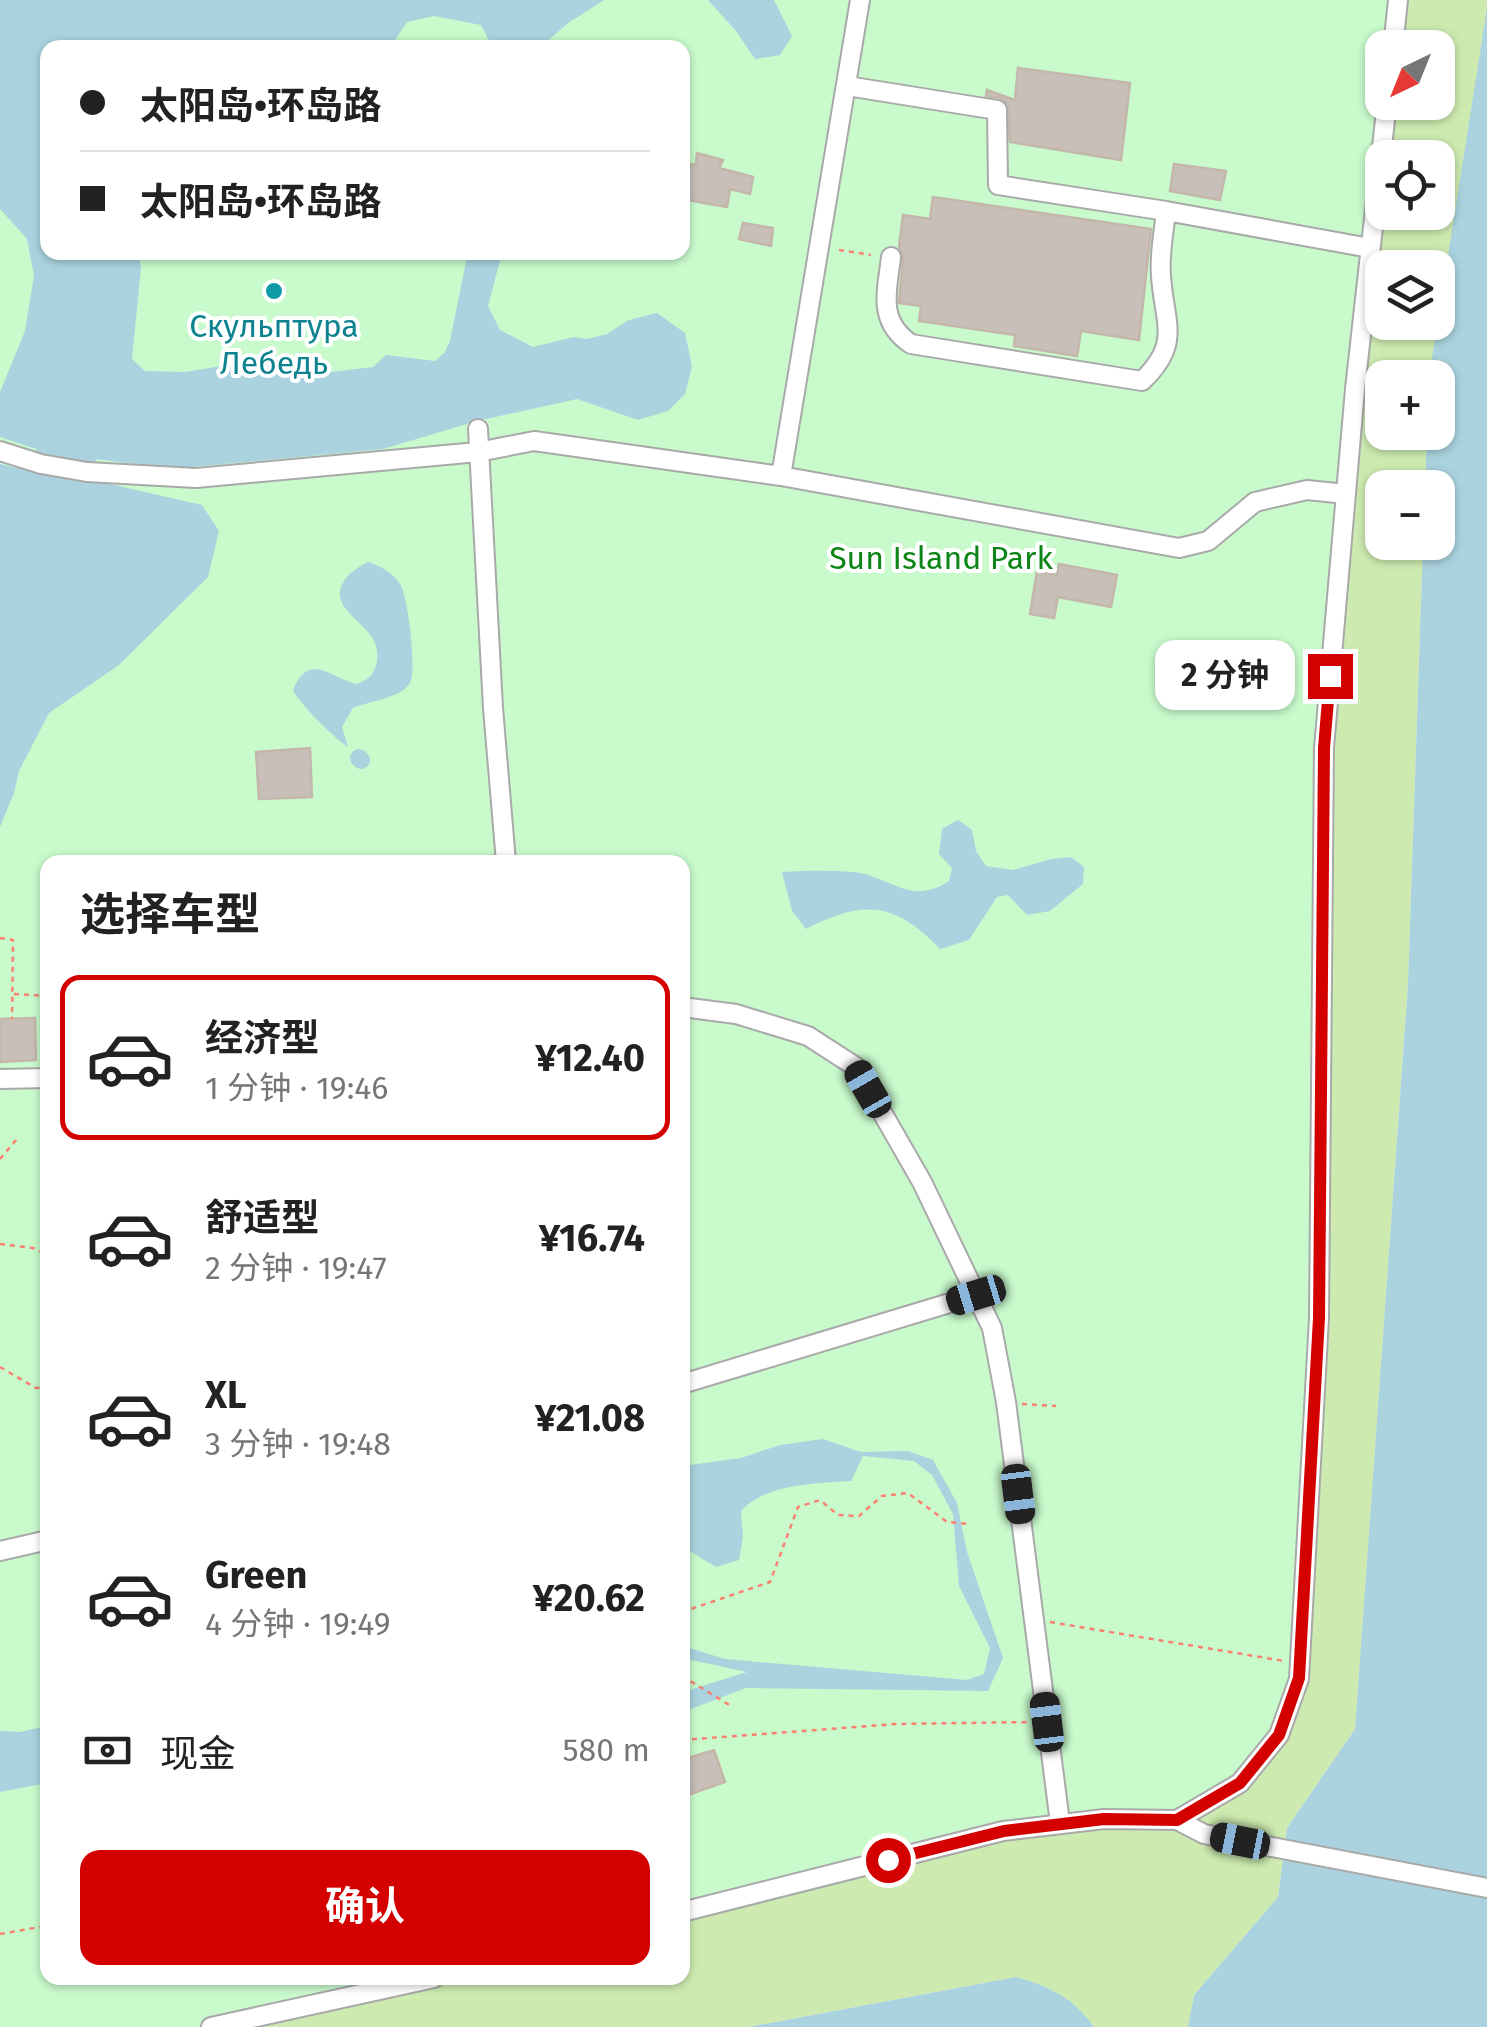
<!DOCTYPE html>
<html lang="zh">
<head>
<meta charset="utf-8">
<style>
	body { margin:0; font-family:"Fira Sans","Noto Sans SC",sans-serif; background:#f6f6f6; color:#222; height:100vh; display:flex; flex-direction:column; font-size:38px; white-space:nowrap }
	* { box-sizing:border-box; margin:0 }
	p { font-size:32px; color:#767676 }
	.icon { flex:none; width:55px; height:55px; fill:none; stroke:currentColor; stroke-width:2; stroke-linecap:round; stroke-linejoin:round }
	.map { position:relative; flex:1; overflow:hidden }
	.panel { position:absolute; left:40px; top:855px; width:650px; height:1130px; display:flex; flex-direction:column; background:#fff; border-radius:20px; box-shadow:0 2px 8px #0004 }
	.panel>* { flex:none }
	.top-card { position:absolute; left:40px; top:40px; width:650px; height:220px; border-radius:20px; box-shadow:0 2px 8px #0004; display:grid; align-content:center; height:220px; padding:0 40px; background:#fff }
	.needle { width:65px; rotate:223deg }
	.buttons { position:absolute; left:1365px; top:30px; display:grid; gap:20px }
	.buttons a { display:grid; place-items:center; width:90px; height:90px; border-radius:20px; background:#fff; box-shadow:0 2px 8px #0004; font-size:50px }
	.end { position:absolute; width:45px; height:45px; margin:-22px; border:12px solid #d40000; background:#fff; box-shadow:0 0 0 5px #fff }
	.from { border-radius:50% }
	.bubble { position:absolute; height:70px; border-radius:20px; background:#fff; box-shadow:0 2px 8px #0004; font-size:32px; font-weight:700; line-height:70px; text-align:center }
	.car { position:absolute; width:30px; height:60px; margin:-30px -15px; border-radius:12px; box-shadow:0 0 8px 2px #0007; background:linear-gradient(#222 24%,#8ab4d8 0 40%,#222 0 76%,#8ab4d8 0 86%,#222 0) }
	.top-card b { display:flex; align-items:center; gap:35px; height:95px; font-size:38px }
	.top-card b+b { border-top:2px solid #e0e0e0 }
	.top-card i { width:25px; height:25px; background:#222 }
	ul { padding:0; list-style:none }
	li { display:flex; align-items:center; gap:30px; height:165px; margin:0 20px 15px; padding:0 20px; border:5px solid transparent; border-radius:20px }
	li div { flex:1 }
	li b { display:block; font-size:38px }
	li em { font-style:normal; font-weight:700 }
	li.active { border-color:#d40000 }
	li>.icon { width:90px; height:90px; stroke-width:1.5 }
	h2 { padding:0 40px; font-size:45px; line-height:120px }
	.pay { display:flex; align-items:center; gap:25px; height:110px; padding:0 40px; font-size:38px }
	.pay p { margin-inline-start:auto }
	.action { display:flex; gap:20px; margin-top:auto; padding:20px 40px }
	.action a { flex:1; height:115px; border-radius:20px; background:#d40000; color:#fff; font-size:40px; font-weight:700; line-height:115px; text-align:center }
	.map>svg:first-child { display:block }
	.grass { fill:#cdebb0; fill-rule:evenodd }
	.park { fill:#c8facc; fill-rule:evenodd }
	.water { fill:#aad3df }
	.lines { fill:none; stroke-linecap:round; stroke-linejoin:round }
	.canal { stroke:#aad3df; stroke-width:18 }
	.building { fill:#c7bfb8; stroke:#c4b6ab; stroke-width:2.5 }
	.minor-casing { stroke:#a9a9a9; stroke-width:22 }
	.path { stroke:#fa8072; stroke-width:2.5; stroke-dasharray:5 5; stroke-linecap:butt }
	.minor { stroke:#fff; stroke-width:18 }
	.route { stroke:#d40000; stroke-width:12 }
	.culture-dot { fill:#0f9aa8; stroke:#fff; stroke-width:4 }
	.labels { text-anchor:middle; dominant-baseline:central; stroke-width:8; stroke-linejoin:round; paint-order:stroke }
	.culture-label { font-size:32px; fill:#0d838f; stroke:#fff }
	.park-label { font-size:32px; fill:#0c8416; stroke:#fff }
</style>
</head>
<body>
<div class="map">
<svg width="1487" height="2027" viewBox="0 0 1487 2027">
	<rect width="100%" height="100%" fill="#f2efe9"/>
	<path class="grass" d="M1398 0H1487V10L1430 377 1382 378V432L1427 433 1425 487 1382 488V542L1423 543 1408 984 1355 1729 1287 1828 1278 1897 1194 1995 1188 2027H1094C1074 1998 1049 1986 1016 1977L748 2027H211L434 1978H682L683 1912 1324 748 1387 103 1438 102V48L1393 47ZM1382 158H1438V212H1382ZM1382 268H1438V322H1382Z"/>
	<path class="park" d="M0 0H1398L1393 47 1382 48V102L1324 748 1322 992 1299 1679 1279 1735 1240 1783 1177 1820 1060 1823 683 1912 682 862H48V1978H434L211 2027H0ZM48 48H682V252H48Z"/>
	<path class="water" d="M0 0H604L568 23 541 47H486L490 43 481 25 434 16 407 22 393 43 394 47 48 48V252L138 253 141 268 132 359 145 371 185 372 246 362 331 372 373 367 386 355 435 361 444 353 450 341 468 252 502 253 488 306 500 330 533 347 574 337 587 339 607 334 629 320 657 313 685 333 692 366 685 394 668 411 638 420 577 399 477 421 383 449 171 469 97 459 87 472 97 481 202 505 219 531 208 577 119 665 49 713 19 771 14 793 0 827V464L33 472 40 464 36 449 0 437V392L25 331 34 276 27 239 0 209Z
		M708 0H774L792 36 780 55 755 59 736 31Z
		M1487 8V2027H1188L1194 1995 1278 1897 1287 1828 1355 1729 1408 984 1423 543 1438 542V488L1425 487 1427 433 1438 432V378L1429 377Z
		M369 562C382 567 392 572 400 584 408 596 417 671 410 683 400 699 368 701 353 708L342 727 348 747C336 740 298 702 293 690 309 650 332 679 357 684 368 680 375 674 377 661 380 634 360 627 346 609 329 589 351 569 369 562Z
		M958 820 972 830 976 851 986 866 1013 870 1051 859 1071 857 1084 867 1083 884 1050 911 1027 915 1008 895 997 897 969 940 940 949C895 902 864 899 806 929L792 911 782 872C805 871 829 870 853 872 889 875 910 907 949 881L952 868 939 854 942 829Z
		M823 1439 861 1452 908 1451 933 1460 957 1503 967 1552 1003 1658 988 1691 746 1688 683 1712V1692L747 1672 687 1659 683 1657V1646L725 1659 967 1680 984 1674 990 1648 959 1586 953 1514 932 1475 914 1461 863 1456 851 1481C816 1483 766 1484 741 1511L743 1537 739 1560 716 1567 683 1547V1466L741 1458 780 1445Z
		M47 1726V1783L0 1792V1731L20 1732Z
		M1016 1977C1049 1986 1074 1998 1094 2027H748Z"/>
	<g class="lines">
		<path class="canal" d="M359 758 361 760"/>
	</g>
	<path class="building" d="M1018 68 1130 83 1121 160 1010 142 1008 104 1000 98 986 96 987 90 1015 100Z
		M697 153 723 160 719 168 753 177 750 194 730 189 727 207 682 199V163L696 165Z
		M1174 164 1226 171 1220 200 1170 191Z
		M933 197 1151 229 1139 340 1081 331 1077 356 1014 346 1015 335 919 321 921 306 899 303 903 258 899 247 903 215 930 219Z
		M743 223 773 228 771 246 739 239Z
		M1059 564 1117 575 1111 607 1058 597 1054 618 1030 614 1037 571 1057 575Z
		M310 748 312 797 259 799 256 752Z
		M35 1018 36 1060 0 1062V1019Z
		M714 1750 725 1782 682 1797V1760Z"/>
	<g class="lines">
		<g class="minor-casing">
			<path id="minor" d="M1393 48 1398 0
				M847 86 997 110 998 185 1166 211
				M891 257C887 292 877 321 911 344L1142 381C1182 343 1164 323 1161 276 1159 254 1164 232 1166 211L1370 248
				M478 429 493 708 506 862
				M0 451 41 464 87 472 196 478 478 452 534 441 781 476 860 0
				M781 476 1179 548 1208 541 1255 502 1307 490 1346 494
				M682 1007 736 1014 808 1036 856 1067 922 1182 992 1328 1006 1402 1060 1823
				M0 1079 48 1078
				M682 1384 976 1295
				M0 1551 48 1540
				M1177 1820 1204 1834 1487 1888
				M682 1912 1003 1831 1104 1819 1177 1820 1240 1783 1279 1735 1299 1679 1319 1318 1324 748 1355 389 1387 102
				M211 2027 434 1978"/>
		</g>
		<path class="path" d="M839 250 871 255
			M0 938 13 940 12 1019
			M14 994 48 996
			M0 1159 17 1139
			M0 1244 33 1248 48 1255
			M0 1367 36 1388 48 1387
			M1022 1404 1056 1406
			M682 1612 770 1582 798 1507 820 1500 838 1515 859 1516 882 1496 908 1493 947 1522 970 1524
			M1050 1622 1284 1661
			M682 1676 731 1706
			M682 1740 895 1724 1031 1722
			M0 1934 45 1926"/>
		<use href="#minor" class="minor"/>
	</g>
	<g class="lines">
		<path class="route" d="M888 1860 1004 1831 1104 1819 1177 1820 1240 1783 1279 1735 1299 1678 1319 1318 1324 748 1330 676"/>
	</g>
	<circle class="culture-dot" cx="274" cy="291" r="10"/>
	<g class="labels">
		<g class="culture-label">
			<text x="274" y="326">Скульптура<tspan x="274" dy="37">Лебедь</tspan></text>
		</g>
		<g class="park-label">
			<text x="941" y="558">Sun Island Park</text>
		</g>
	</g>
</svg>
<div class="buttons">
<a><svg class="needle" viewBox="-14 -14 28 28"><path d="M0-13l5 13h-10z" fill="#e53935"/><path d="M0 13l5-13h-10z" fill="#767676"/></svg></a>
<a><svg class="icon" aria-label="locate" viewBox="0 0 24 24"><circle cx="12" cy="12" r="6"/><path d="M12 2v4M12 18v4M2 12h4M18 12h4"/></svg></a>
<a><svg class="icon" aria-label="layers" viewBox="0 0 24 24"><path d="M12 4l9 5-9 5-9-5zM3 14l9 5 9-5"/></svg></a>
<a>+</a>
<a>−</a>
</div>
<i class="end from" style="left:888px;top:1860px"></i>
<i class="end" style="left:1330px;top:676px"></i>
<div class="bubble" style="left:1155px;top:640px;width:140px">2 分钟</div>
<i class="car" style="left:868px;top:1089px;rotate:330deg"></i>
<i class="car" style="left:976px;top:1295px;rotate:253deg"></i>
<i class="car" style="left:1018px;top:1494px;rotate:173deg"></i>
<i class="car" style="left:1047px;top:1722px;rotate:353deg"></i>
<i class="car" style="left:1240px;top:1841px;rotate:281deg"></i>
<div class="top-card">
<b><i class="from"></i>太阳岛•环岛路</b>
<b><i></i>太阳岛•环岛路</b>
</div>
<section class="panel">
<h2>选择车型</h2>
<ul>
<li class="active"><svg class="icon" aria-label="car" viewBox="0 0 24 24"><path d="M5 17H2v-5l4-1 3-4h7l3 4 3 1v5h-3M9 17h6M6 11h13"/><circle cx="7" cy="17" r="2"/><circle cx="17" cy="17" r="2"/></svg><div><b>经济型</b><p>1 分钟 · 19:46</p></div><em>¥12.40</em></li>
<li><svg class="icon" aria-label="car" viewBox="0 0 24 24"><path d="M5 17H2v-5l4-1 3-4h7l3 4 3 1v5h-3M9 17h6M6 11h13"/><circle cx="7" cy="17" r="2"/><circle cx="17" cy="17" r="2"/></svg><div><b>舒适型</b><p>2 分钟 · 19:47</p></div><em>¥16.74</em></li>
<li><svg class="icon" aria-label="car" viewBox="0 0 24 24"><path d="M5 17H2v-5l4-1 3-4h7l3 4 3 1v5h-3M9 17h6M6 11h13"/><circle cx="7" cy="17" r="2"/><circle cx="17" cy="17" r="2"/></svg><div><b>XL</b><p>3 分钟 · 19:48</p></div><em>¥21.08</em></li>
<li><svg class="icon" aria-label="car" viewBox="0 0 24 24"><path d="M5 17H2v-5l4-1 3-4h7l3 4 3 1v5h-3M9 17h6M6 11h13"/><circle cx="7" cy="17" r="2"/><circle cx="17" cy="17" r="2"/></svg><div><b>Green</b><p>4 分钟 · 19:49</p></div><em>¥20.62</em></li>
</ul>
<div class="pay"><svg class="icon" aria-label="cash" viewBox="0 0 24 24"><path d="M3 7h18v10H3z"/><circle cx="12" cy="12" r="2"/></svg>现金<p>580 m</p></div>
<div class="action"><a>确认</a></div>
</section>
</div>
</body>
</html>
